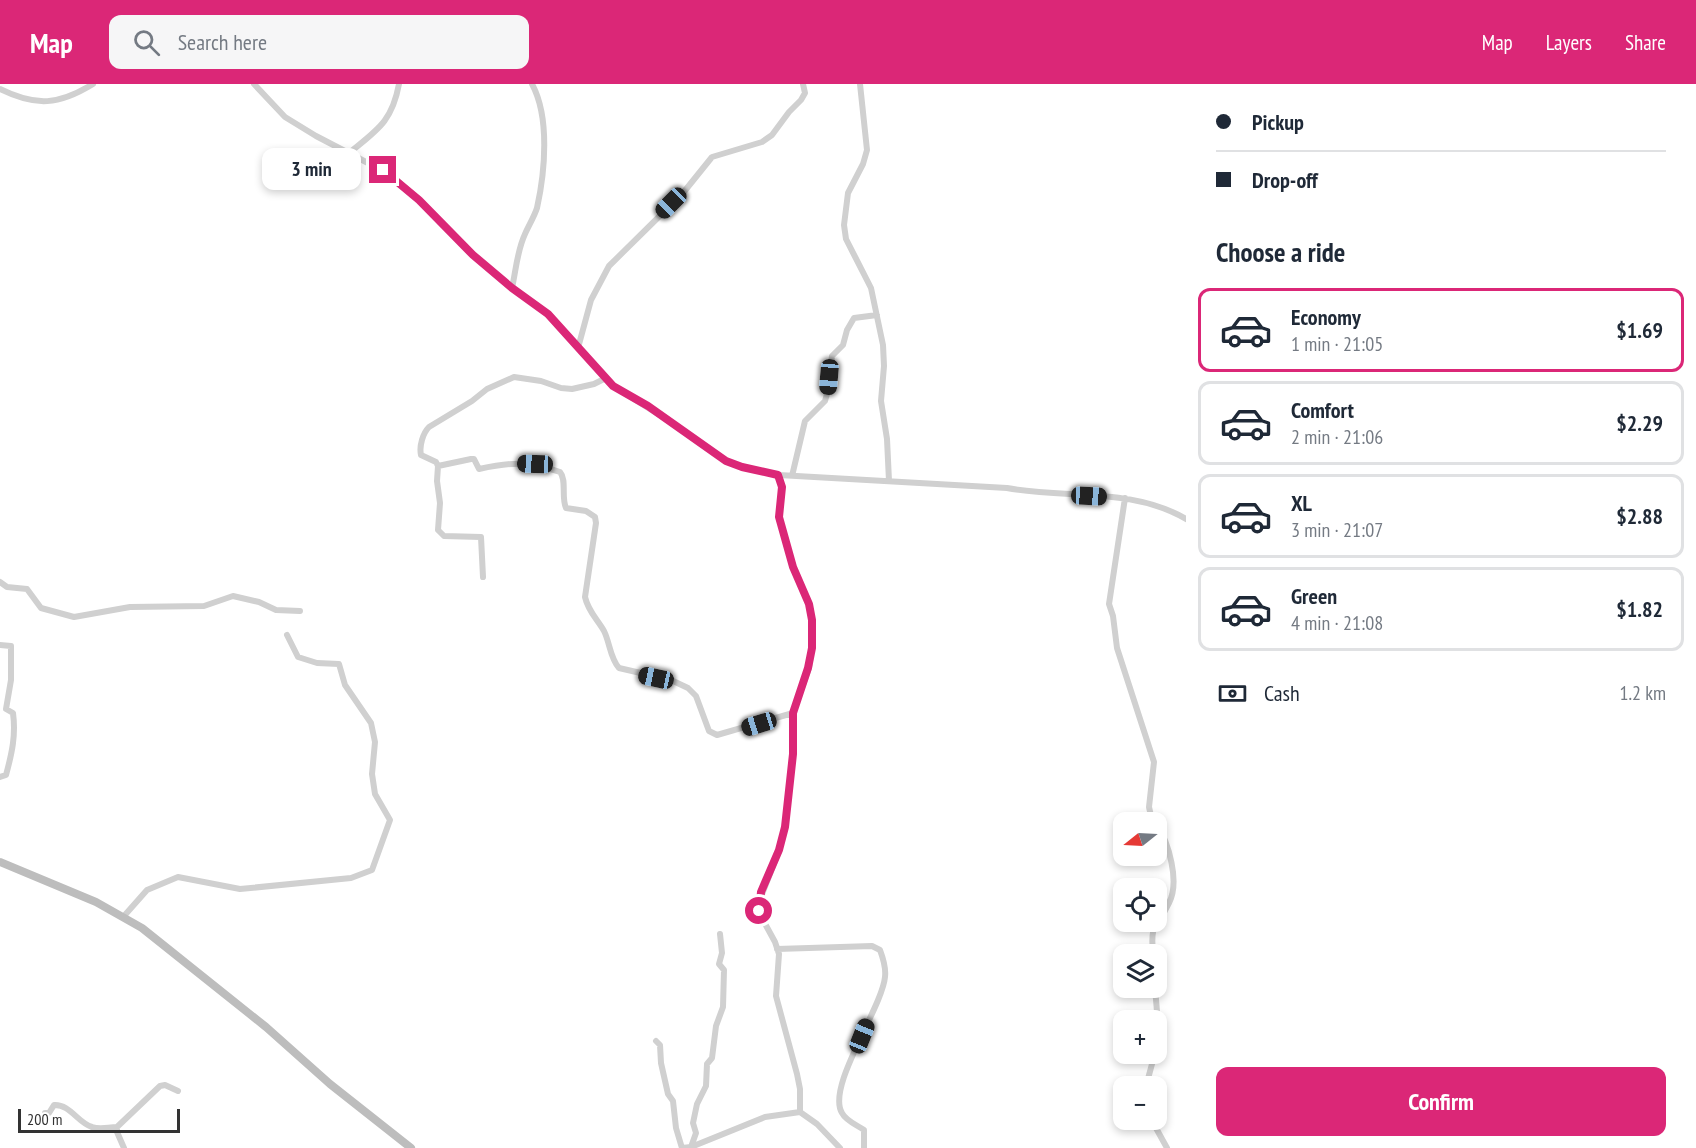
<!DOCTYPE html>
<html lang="en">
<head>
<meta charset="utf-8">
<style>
	body { margin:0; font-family:"PT Sans Narrow",sans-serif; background:#f6f6f7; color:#1f2937; height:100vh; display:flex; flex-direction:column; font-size:22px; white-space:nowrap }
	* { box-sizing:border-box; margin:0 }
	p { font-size:20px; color:#747a83 }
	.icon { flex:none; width:33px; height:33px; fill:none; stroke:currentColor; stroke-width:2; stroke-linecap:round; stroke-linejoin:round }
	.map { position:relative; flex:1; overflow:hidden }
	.panel { display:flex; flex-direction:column; background:#fff; width:510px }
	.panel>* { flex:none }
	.guide { display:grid; align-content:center; height:132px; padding:0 30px; background:#fff }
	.needle { width:39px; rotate:252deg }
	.fabs { position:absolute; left:1113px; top:728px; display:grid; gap:12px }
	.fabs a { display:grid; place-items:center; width:54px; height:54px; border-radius:12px; background:#fff; box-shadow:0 3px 9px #0003; font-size:30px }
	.scale { position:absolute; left:18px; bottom:15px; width:162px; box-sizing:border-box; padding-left:6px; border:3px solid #333; border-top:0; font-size:16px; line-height:21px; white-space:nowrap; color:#333; -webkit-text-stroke:4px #fff; paint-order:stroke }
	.end { position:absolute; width:27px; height:27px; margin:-14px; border:8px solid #db2777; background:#fff; box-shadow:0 0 0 3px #fff }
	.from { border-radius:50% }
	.bubble { position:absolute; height:42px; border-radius:12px; background:#fff; box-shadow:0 3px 9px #0003; font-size:20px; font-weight:700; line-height:42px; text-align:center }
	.car { position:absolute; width:18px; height:36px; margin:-18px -9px; border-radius:8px; box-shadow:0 0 4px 2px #0007; background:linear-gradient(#222 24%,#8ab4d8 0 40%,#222 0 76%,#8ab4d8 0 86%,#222 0) }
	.guide b { display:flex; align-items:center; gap:21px; height:57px; font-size:22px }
	.guide b+b { border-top:2px solid #e0e1e3 }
	.guide i { width:15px; height:15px; background:#1f2937 }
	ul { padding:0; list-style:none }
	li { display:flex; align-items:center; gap:18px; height:84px; margin:0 12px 9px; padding:0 18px; border:3px solid #e0e1e3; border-radius:12px }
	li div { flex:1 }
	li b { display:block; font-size:22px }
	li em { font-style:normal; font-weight:700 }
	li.on { border-color:#db2777 }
	li>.icon { width:54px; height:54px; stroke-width:1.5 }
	h2 { padding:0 30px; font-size:27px; line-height:72px }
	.pay { display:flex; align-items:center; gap:15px; height:66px; padding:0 30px; font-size:22px }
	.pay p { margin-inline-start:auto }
	.action { display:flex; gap:12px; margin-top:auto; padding:12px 30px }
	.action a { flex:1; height:69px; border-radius:12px; background:#db2777; color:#fff; font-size:24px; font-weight:700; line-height:69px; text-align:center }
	header { display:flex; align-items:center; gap:36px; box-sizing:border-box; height:84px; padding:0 30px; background:#db2777; color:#fff }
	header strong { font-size:28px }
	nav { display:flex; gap:33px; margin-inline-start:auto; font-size:21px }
	.search { width:420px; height:54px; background:#f6f6f7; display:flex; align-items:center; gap:15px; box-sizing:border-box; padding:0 21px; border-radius:12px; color:#747a83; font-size:22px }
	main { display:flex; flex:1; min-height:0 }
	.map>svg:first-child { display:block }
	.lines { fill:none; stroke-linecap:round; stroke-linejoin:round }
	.street { stroke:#d0d0d0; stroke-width:6 }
	.secondary { stroke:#bdbdbd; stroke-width:8 }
	.route { stroke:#db2777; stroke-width:8 }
</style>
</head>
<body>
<header>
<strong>Map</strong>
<div class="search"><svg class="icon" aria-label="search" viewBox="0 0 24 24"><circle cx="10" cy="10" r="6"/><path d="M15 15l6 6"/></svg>Search here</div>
<nav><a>Map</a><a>Layers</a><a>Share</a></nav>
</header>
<main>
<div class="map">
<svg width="1186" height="1064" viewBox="0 0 1186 1064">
	<rect width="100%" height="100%" fill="#fff"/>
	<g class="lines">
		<path class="street" d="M254 0 285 33 316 52 391 91 419 116 473 171 512 204 548 230 613 302 666 335 726 377 742 383 779 391 782 403 779 433 793 483 809 520 812 536V564L809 584 793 629V670L785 743 779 767 759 818 763 836 775 858 779 870 776 912 797 990 800 1005V1028L765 1033 691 1063 682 1064
			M860 0 867 66 863 80 848 109 844 141 846 155 871 204 883 261 884 282 881 317 887 355 889 397
			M0 5C36 23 59 21 93 0
			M349 69C377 46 392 38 399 0
			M512 204C516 186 517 167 525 150 529 141 534 133 537 124 545 88 550 33 532 0
			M578 264 591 216 609 182 683 109 712 73 762 58 772 51 789 28 801 16 805 9 803 0
			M438 382 471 375H474L479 385C512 378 528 377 560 388 567 396 561 413 566 424L586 427 595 433 596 439 585 513C588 527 597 535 604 547 610 559 610 574 619 584L671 596 688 604 696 612 709 647 717 651 793 629
			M779 391 1007 404C1066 415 1132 403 1186 435
			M792 392 805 337 825 317 827 310 832 272 843 261 847 246 854 234 877 231
			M1125 414 1109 520 1113 532 1117 564 1154 678 1149 723 1151 732 1156 738
			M483 493 481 453 444 452 438 446 440 419 437 397 438 382 436 378 421 371C419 362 423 349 429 343L472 317 487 305 514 293 541 297 561 304 572 305 594 300 606 294
			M0 498 7 503 27 505 41 524 74 533 130 523 204 522 233 512 259 518 276 526 300 527
			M0 561 11 562V596L6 625 13 629C16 651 12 669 6 691L0 693
			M124 832 147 806 178 793 240 805 351 794 372 786 390 736 375 710 372 690 375 658 371 639 345 601 339 580 317 579 298 573 287 551
			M777 865 872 862 880 866C883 874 886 885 885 893 882 924 826 1003 842 1029 846 1037 857 1041 864 1046V1064
			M1153 870C1150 836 1157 845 1169 819 1180 798 1169 759 1156 739
			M1155 903 1158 940 1156 962
			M656 957 660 961 661 979 668 1010 673 1017 676 1044 682 1064
			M1146 1002 1155 969
			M800 1028 817 1040 840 1064
			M45 1029H49L54 1021C70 1020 78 1039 92 1043 101 1046 108 1043 117 1043V1048L124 1064
			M1151 1035 1167 1064
			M117 1043 160 1002 165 1001 178 1007
			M691 1063 696 1049 693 1039 697 1020 706 1002 707 980 712 974 716 942 723 923 724 886 719 880 722 869 720 850"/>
		<path class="secondary" d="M0 778 96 818 142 844 266 943 330 1000 411 1064"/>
	</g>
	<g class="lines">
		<path class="route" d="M383 86 419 116 473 171 512 204 548 230 613 302 648 322 726 377 742 383 778 391 782 403 779 433 793 483 809 520 812 536V564L808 584 793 629V670L785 743 779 766 761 808 759 827"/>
	</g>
</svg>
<div class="fabs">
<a><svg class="needle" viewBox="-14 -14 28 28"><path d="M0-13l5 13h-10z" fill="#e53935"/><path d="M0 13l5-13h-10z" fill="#747a83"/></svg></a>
<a><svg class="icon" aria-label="locate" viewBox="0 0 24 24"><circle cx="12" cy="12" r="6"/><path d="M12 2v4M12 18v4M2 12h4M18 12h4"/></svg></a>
<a><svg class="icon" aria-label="layers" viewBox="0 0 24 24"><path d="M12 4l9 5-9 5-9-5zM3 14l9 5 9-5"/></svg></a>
<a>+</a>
<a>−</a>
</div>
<div class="scale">200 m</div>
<i class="end from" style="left:759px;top:827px"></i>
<i class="end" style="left:383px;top:86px"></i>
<div class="bubble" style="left:262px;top:64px;width:99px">3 min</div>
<i class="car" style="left:671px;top:119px;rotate:225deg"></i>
<i class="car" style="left:829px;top:293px;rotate:185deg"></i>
<i class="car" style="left:535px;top:380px;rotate:272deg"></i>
<i class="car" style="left:1089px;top:412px;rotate:93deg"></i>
<i class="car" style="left:656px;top:594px;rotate:282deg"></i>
<i class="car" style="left:759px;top:640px;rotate:253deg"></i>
<i class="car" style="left:862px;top:952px;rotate:22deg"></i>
</div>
<section class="panel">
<div class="guide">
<b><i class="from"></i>Pickup</b>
<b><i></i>Drop-off</b>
</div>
<h2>Choose a ride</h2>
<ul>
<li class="on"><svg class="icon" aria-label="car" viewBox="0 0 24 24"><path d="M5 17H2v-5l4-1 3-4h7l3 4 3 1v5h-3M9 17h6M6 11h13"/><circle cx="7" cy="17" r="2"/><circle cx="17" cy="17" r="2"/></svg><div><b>Economy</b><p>1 min · 21:05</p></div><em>$1.69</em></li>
<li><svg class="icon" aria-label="car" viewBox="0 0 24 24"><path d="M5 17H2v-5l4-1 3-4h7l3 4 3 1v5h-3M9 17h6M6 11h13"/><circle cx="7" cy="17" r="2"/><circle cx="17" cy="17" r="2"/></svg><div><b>Comfort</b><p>2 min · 21:06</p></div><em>$2.29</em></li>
<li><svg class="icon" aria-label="car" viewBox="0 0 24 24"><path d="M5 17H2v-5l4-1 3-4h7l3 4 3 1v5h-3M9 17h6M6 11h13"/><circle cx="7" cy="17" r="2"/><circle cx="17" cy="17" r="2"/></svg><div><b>XL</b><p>3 min · 21:07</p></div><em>$2.88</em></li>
<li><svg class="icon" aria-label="car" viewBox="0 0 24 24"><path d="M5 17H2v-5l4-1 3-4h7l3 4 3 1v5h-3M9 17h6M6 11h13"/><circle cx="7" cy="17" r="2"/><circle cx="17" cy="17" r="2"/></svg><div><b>Green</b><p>4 min · 21:08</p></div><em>$1.82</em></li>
</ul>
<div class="pay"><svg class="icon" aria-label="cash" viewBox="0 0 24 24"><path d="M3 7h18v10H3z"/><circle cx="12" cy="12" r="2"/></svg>Cash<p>1.2 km</p></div>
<div class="action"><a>Confirm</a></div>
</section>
</main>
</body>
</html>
